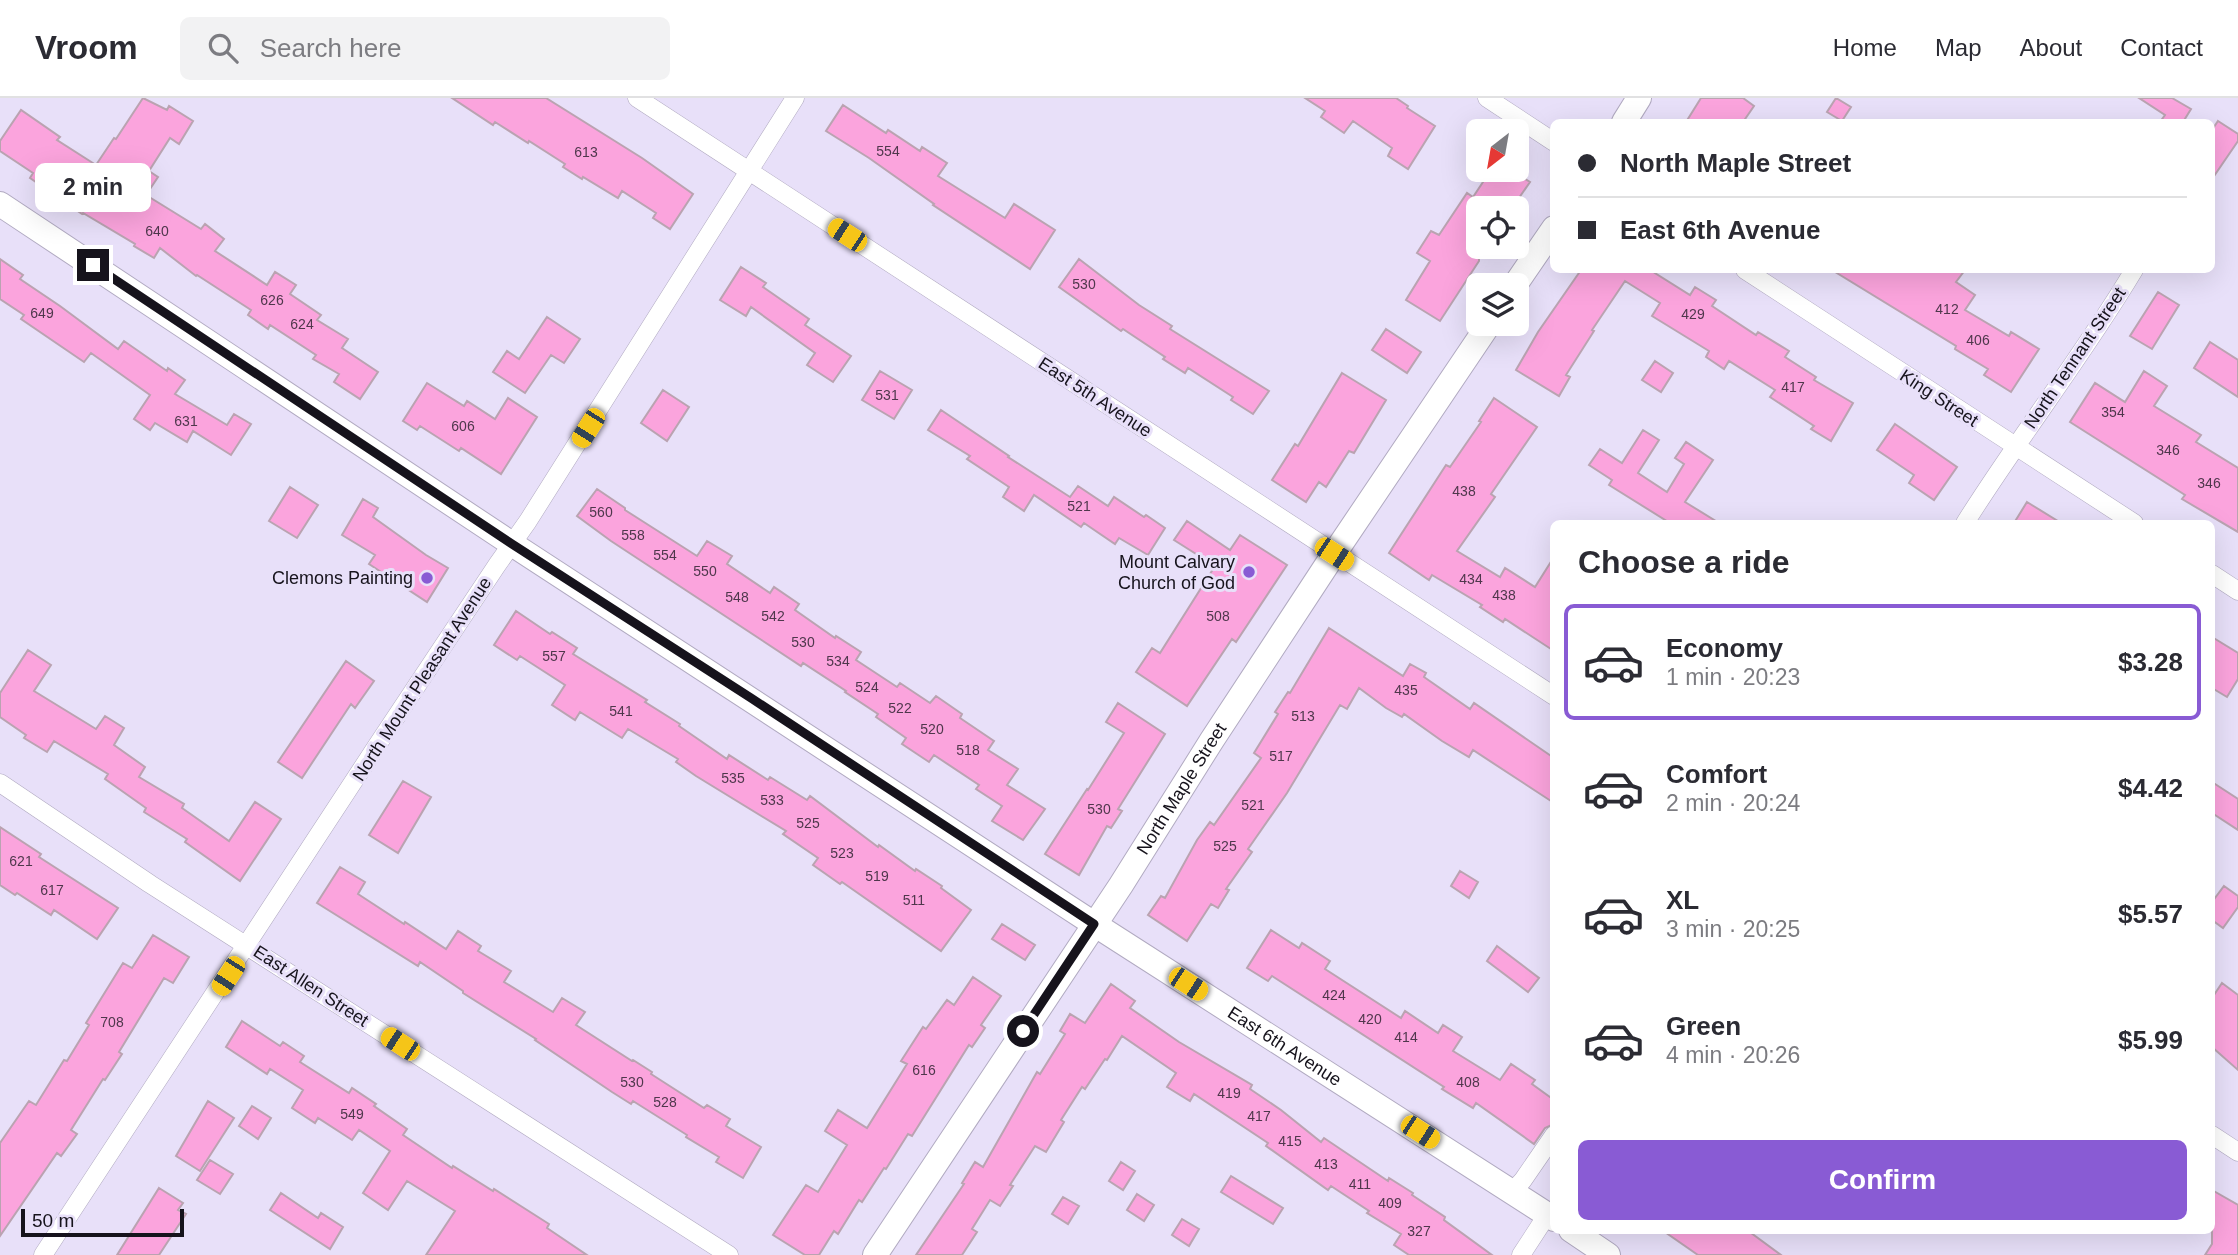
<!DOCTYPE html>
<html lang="en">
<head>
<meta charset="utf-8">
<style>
	body { margin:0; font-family:Helvetica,sans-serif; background:#f2f2f3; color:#2b2b33; height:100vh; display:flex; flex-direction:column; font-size:26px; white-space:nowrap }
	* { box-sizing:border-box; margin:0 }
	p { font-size:23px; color:#7c7c81 }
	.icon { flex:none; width:38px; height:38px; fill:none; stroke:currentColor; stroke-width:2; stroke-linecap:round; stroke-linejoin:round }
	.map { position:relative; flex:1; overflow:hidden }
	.side { position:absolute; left:1550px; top:422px; width:665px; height:714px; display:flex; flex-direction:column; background:#fff; border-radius:10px; box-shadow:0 7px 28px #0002 }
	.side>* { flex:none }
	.guide { position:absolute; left:1550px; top:21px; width:665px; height:154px; border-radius:10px; box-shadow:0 7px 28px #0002; display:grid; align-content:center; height:154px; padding:0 28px; background:#fff }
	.needle { width:46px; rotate:211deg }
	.controls { position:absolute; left:1466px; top:21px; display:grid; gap:14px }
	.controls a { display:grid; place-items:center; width:63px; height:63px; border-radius:10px; background:#fff; box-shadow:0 7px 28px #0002; font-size:35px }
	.scale { position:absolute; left:21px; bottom:18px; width:163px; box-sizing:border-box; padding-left:7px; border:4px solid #16131c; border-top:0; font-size:19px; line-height:24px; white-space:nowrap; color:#16131c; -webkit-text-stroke:5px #e8e0f9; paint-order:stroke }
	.end { position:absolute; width:32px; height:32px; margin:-16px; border:9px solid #16131c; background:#fff; box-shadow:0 0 0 4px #fff }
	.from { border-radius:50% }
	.bubble { position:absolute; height:49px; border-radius:10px; background:#fff; box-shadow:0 7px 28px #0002; font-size:23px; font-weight:800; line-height:49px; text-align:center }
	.car { position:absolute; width:21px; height:42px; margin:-21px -10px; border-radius:9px; box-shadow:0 0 5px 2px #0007; background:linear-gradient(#f5c518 24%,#345 0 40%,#f5c518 0 76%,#345 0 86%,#f5c518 0) }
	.guide b { display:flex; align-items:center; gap:24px; height:66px; font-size:26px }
	.guide b+b { border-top:2px solid #e1e1e2 }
	.guide i { width:18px; height:18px; background:#2b2b33 }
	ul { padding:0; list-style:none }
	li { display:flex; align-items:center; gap:21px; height:116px; margin:0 14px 10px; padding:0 14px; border:4px solid transparent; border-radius:10px }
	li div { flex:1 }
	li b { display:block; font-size:26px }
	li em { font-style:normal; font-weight:800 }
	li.selected { border-color:#895bd4 }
	li>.icon { width:63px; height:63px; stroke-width:1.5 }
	h2 { padding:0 28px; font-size:32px; line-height:84px }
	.action { display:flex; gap:14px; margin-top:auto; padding:14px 28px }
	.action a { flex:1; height:80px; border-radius:10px; background:#895bd4; color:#fff; font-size:28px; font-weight:800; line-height:80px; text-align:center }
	header { display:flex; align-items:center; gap:42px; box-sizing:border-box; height:98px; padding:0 35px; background:#fff; border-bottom:2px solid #e1e1e2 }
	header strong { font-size:33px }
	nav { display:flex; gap:38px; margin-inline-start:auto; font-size:24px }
	.search { width:490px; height:63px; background:#f2f2f3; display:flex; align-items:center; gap:18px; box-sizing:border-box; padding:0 24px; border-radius:10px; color:#7c7c81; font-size:26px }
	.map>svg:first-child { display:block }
	.building { fill:#fba4dd; stroke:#baa3b1; stroke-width:2 }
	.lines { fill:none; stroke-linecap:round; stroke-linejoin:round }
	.street-casing { stroke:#b1aac1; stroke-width:19 }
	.secondary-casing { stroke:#b1aac1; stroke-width:26 }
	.street { stroke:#fff; stroke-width:18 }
	.secondary { stroke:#fff; stroke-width:24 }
	.route { stroke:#16131c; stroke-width:9 }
	.poi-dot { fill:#895bd4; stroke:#e8e0f9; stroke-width:2.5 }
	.labels { text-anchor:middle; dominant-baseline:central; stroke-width:6; stroke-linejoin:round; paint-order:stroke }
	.number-label { font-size:14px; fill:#4f374c }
	.street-label { font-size:18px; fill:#16131c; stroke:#e8e0f9 }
	.poi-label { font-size:18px; fill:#16131c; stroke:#e8e0f9; text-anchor:end }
</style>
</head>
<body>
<header>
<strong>Vroom</strong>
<div class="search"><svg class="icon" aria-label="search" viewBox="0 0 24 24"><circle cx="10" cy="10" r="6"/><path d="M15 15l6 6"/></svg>Search here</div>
<nav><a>Home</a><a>Map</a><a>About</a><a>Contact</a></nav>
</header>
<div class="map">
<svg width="2238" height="1157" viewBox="0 0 2238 1157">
	<rect width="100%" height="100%" fill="#e8e0f9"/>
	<path class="building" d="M143 0 167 12 169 8 193 23 179 46 170 40 149 73 158 79 146 97 201 131 205 126 224 141 215 153 267 187 275 174 296 187 290 196 321 217 317 222 348 241 342 250 378 274 360 301 334 284 339 276 313 261 316 257 270 227 268 231 248 217 251 212 197 177 196 178 160 150 154 160 134 148 135 146 83 115 82 116 30 80 33 75 0 53V43L21 12 60 39 57 42 96 67 114 40 116 41Z
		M452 0H546L642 60 693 96 670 131 653 120 656 115 622 93 618 100 583 79 582 81 563 69 565 66 529 43 528 45 495 24 493 27Z
		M1305 0H1396L1408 8 1407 10 1435 28 1408 71 1388 58 1392 50 1353 23 1344 35 1321 19 1325 13Z
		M1701 0H1743L1754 8 1743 24H1686Z
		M1836 0 1851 9 1842 23 1827 14Z
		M2139 0H2172L2191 11 2183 24H2160L2165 17Z
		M843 7 886 35 888 32 920 53 922 49 947 65 938 78 1005 120 1014 106 1055 132 1030 171 933 107 934 106 869 60 826 33Z
		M2218 23 2238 36V43L2212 81V32Z
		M1491 72H1511L1530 84 1512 110H1479V163L1440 223 1406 202 1430 163 1417 155 1431 133 1439 137 1467 95 1473 99Z
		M0 161 23 177 20 181 60 208 118 251 124 243 167 273 168 270 185 282 175 296 227 327 234 316 251 326 231 357 193 333 187 344 155 325 150 332 134 321 150 297 91 255 84 264 21 221 24 217 0 201Z
		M1079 161 1139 207 1172 228 1170 231 1269 293 1253 316 1231 302 1233 299 1188 270 1185 275 1163 261 1165 259 1123 231 1121 233 1059 189Z
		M741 169 766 185 763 189 809 221 805 227 851 258 833 284 807 267 815 255 751 209 746 218 720 202Z
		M1581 172H1650L1690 197 1695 189 1716 202 1712 208 1756 237 1758 234 1789 253 1785 259 1816 279 1814 282 1853 305 1831 343 1811 331 1814 328 1770 299 1775 292 1729 263 1724 271 1706 259 1709 253 1652 218 1660 205 1625 183 1592 232 1594 233 1566 277 1570 279 1559 298 1516 272 1538 234Z
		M1832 172H1965L1956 184 1975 197 1965 212 2009 238 2011 234 2039 251 2011 294 1984 277 1988 271 1955 251 1956 248Z
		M2158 194 2179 207 2152 251 2130 238Z
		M547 219 580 241 564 265 551 257 525 295 493 274 507 253 519 261Z
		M1386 231 1421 254 1407 275 1372 252Z
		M2210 244 2238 262V299L2194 270Z
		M1655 263 1673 275 1661 294 1642 282Z
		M880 273 912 292 894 321 862 302Z
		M2144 273 2167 288 2154 308 2201 337 2196 344 2238 370V434L2182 401 2185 397 2070 324 2095 285 2125 304Z
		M1342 275 1386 302 1354 355 1349 353 1326 389 1319 384 1306 404 1272 382 1295 346 1298 348Z
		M427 285 464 308 467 303 495 321 508 300 537 319 501 376 461 350 459 353 420 328 417 332 403 323Z
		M663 292 689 309 667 343 641 325Z
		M1494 300 1537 329 1491 396 1495 399 1457 453 1500 479 1505 470 1535 489 1554 459V553L1505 521 1503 524 1480 509 1482 507 1432 477 1429 482 1389 455 1446 367 1450 369 1481 324 1479 323Z
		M941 312 1009 358 1008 359 1070 399 1078 388 1108 408 1114 399 1144 419 1146 417 1165 430 1148 457 1119 440 1115 446 1084 425 1081 429 1034 397 1024 413 1003 399 1009 389 967 361 970 358 928 332Z
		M1895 326 1957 369 1934 402 1909 385 1914 377 1877 352Z
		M1643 332 1659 342 1638 375 1667 394 1684 366 1675 360 1686 344 1713 362 1685 404 1719 425H1670L1609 387 1612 382 1589 367 1600 351 1622 365Z
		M290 389 318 407 297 440 269 423Z
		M597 391 625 410V412L697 458 707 443 732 458 727 466 770 495 774 489 799 506 795 512 835 540 836 538 861 554 856 562 897 589 900 585 930 605 936 598 962 616 960 620 994 643 988 652 1018 671 1007 687 1045 711 1023 742 992 723 1002 708 976 691 979 687 934 657 929 664 902 646 906 640 876 619 878 616 845 594 846 593 803 565 801 568 611 443 577 418Z
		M363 401 378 410 373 419 426 457 448 470 427 504 369 466 375 457 342 437Z
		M2027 404 2061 425H2014Z
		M1187 423 1230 452 1240 437 1287 467 1236 544 1232 541 1187 608 1136 574 1152 550 1160 555 1215 468 1174 442Z
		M516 513 550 536 552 534 577 550 573 556 647 602 645 604 680 626 679 628 727 661 729 657 768 682 770 679 807 702 810 698 878 749 879 747 915 773 916 771 942 788 941 790 971 812 941 853 842 784 840 786 813 767 818 760 783 736 786 733 696 678 676 664 678 661 628 631 622 640 580 614 575 622 552 607 565 587 520 558 517 562 494 547Z
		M1329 530 1403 578 1410 566 1426 575 1424 579 1470 611 1474 605 1554 660V705L1473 652 1469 659 1442 643 1404 616 1402 619 1386 610 1359 590 1347 611 1340 607 1287 695 1248 751 1252 754 1226 791 1229 792 1218 810 1211 806 1187 843 1148 817 1161 798 1165 800 1197 742 1210 724 1214 727 1261 660 1254 655 1278 616 1275 614 1288 594 1290 595Z
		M2212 539 2238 555V581L2227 599 2212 590Z
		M28 552 51 567 34 593 96 631 105 618 124 630 114 647 145 669 139 679 184 706 182 710 229 743 255 704 281 721 240 783 185 744 187 741 144 714 146 710 105 681 108 676 54 643 47 654 24 640 26 637 0 619V595Z
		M346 563 374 583 355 610 351 606 302 680 278 664Z
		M1118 605 1165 636 1118 711 1122 713 1111 730 1107 728 1079 777 1045 756 1087 691 1088 692 1124 635 1106 624Z
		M403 683 431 699 398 755 369 737Z
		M2212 684 2238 701V732L2212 715Z
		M0 729 41 756 39 759 118 810 97 841 54 812 51 817 17 795 15 797 0 787Z
		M340 769 365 784 358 796 404 826 405 824 446 851 458 833 481 848 478 853 511 873 504 884 553 914 562 900 585 914 576 927 632 963 633 962 652 974 651 976 704 1010 707 1007 730 1021 726 1028 761 1049 743 1080 716 1064 719 1059 686 1039 687 1037 633 1003 631 1006 612 994 535 942 536 941 463 895V893L420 864 418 868 317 805Z
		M1460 773 1478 784 1469 800 1451 788Z
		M2224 788 2238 798V809L2223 830 2212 822V804Z
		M1002 826 1035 847 1025 862 992 841Z
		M1271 832 1299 850 1302 845 1330 863 1325 871 1401 920 1405 913 1438 935 1443 927 1462 939 1453 953 1500 982 1511 966 1535 982 1532 986 1554 1002V1026L1545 1030 1534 1046 1476 1005 1473 1010 1442 991 1444 989 1272 878 1268 883 1247 870Z
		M153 837 189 859 173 885 164 880 119 954 122 956 105 982 103 981 71 1032 77 1036 61 1058 57 1055 0 1138V1045L29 1003 36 1007 64 962 67 963 89 927 86 925 123 865 132 870Z
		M1497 848 1539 880 1528 894 1487 863Z
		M973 879 1001 898 981 927 985 930 972 949 969 947 912 1038 908 1036 886 1071 884 1070 862 1104 859 1102 838 1136 834 1133 819 1157H805L773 1137 806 1087 818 1094 847 1047 825 1033 838 1012 867 1030 907 966 901 963 923 929 926 931 947 902 954 907Z
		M2222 885 2238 897V972L2212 949V900Z
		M1111 886 1135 903 1130 910 1179 944 1252 987 1250 991 1281 1012 1321 1044 1324 1040 1388 1083 1389 1080 1413 1095 1412 1097 1445 1119 1444 1122 1492 1157H1409L1394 1147 1401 1136 1367 1115 1369 1113 1331 1088 1328 1092 1266 1048 1268 1045 1194 996 1190 1003 1167 989 1176 975 1122 938 1107 962 1105 961 1085 991 1082 989 1061 1022 1064 1024 1046 1054 1035 1048 1010 1087 1013 1088 1000 1108 990 1102 972 1131 977 1134 962 1157H916L964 1086 962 1085 975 1064 983 1069 1037 974 1040 976 1065 936 1060 933 1070 916 1085 925Z
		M242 923 280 948 283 944 304 958 300 964 349 995 352 990 376 1006 374 1008 407 1031 403 1037 452 1070 453 1068 493 1093 494 1091 549 1126 547 1130 587 1157H426L455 1113 407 1083 388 1112 363 1095 390 1053 359 1032 352 1042 318 1020 315 1025 292 1010 303 992 270 971 267 976 226 949Z
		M208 1003 234 1020 200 1073 176 1058Z
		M252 1008 271 1020 258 1041 239 1028Z
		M210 1062 233 1076 220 1096 197 1082Z
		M1121 1064 1135 1073 1123 1092 1109 1083Z
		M1231 1078 1283 1110 1273 1126 1221 1094Z
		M159 1090 183 1105 178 1112 186 1116 159 1157H117Z
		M2212 1092 2238 1107V1157H2205L2212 1146Z
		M281 1095 318 1120 321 1115 343 1129 330 1151 270 1112Z
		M1137 1096 1154 1107 1144 1123 1127 1112Z
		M1063 1099 1079 1108 1068 1126 1052 1116Z
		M1182 1121 1199 1131 1189 1148 1172 1137Z
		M1662 1132H1747L1781 1157H1698Z"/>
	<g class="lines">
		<g class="street-casing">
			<path id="street" d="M637 0 1554 598
				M1487 0 1554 44
				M1745 172 2134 425
				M1965 425C2019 339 2082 259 2134 172
				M2212 476 2238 493
				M0 685 150 786 729 1157
				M2212 1037 2238 1054
				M1513 1093 1523 1082 1554 1037
				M43 1157 378 646 497 467 528 423 795 0
				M1521 1157 1547 1117"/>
		</g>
		<g class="secondary-casing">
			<g id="secondary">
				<path d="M1624 24 1639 0"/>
				<path id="s1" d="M0 106 512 446 1094 826 1554 1121"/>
				<path d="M1515 187 1554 130"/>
				<path d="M1571 1132 1608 1157"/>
				<path id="s2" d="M875 1157 1121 787 1212 642 1334 456 1489 226"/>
			</g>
		</g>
		<use href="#street" class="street"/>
		<use href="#secondary" class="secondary"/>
	</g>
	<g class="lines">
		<path class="route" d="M93 167 512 446 751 600 1094 826 1023 933"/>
	</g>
	<g class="poi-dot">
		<circle cx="1249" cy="474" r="7"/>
		<circle cx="427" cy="480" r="7"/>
	</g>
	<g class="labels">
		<g class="number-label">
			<text x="888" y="53">554</text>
			<text x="586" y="54">613</text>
			<text x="157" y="133">640</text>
			<text x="1084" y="186">530</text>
			<text x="272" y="202">626</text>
			<text x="1947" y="211">412</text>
			<text x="42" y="215">649</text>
			<text x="1693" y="216">429</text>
			<text x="302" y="226">624</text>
			<text x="1978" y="242">406</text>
			<text x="1793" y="289">417</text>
			<text x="887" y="297">531</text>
			<text x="2113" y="314">354</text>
			<text x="186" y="323">631</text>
			<text x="463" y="328">606</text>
			<text x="2168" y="352">346</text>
			<text x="2209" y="385">346</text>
			<text x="1464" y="393">438</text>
			<text x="1079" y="408">521</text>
			<text x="601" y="414">560</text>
			<text x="633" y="437">558</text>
			<text x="665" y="457">554</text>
			<text x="705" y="473">550</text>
			<text x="1471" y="481">434</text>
			<text x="1504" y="497">438</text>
			<text x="737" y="499">548</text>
			<text x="773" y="518">542</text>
			<text x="1218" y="518">508</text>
			<text x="803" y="544">530</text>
			<text x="554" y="558">557</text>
			<text x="838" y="563">534</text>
			<text x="867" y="589">524</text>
			<text x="1406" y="592">435</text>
			<text x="900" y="610">522</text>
			<text x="621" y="613">541</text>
			<text x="1303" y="618">513</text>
			<text x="932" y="631">520</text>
			<text x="968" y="652">518</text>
			<text x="1281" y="658">517</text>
			<text x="733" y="680">535</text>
			<text x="772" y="702">533</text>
			<text x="1253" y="707">521</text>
			<text x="1099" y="711">530</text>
			<text x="808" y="725">525</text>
			<text x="1225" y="748">525</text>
			<text x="842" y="755">523</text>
			<text x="21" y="763">621</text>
			<text x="877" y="778">519</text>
			<text x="52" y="792">617</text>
			<text x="914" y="802">511</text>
			<text x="1334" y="897">424</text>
			<text x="1370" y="921">420</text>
			<text x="112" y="924">708</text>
			<text x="1406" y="939">414</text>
			<text x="924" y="972">616</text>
			<text x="632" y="984">530</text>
			<text x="1468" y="984">408</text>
			<text x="1229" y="995">419</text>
			<text x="665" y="1004">528</text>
			<text x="352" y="1016">549</text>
			<text x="1259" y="1018">417</text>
			<text x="1290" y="1043">415</text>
			<text x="1326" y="1066">413</text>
			<text x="1360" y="1086">411</text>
			<text x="1390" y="1105">409</text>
			<text x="1419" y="1133">327</text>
		</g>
		<g class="street-label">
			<text transform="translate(2075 260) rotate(-56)">North Tennant Street</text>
			<text transform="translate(1095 299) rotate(33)">East 5th Avenue</text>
			<text transform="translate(1939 300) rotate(33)">King Street</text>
			<text transform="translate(422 581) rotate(-57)">North Mount Pleasant Avenue</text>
			<text stroke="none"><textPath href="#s2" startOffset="558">North Maple Street</textPath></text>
			<text transform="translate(311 888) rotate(33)">East Allen Street</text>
			<text stroke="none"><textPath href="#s1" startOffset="1536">East 6th Avenue</textPath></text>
		</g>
		<g class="poi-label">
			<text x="1235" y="464">Mount Calvary<tspan x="1235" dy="21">Church of God</tspan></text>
			<text x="413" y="480">Clemons Painting</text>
		</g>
	</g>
</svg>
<div class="controls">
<a><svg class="needle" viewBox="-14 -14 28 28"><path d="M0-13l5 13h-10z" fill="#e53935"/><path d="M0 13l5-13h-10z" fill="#7c7c81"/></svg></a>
<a><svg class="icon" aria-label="locate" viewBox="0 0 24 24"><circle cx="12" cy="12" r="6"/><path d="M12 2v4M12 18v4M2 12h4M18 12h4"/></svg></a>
<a><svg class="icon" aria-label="layers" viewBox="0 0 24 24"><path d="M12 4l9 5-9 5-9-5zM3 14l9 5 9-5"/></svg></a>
</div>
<div class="scale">50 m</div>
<i class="end from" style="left:1023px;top:933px"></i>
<i class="end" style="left:93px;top:167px"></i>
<div class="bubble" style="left:35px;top:65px;width:116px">2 min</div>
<i class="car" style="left:847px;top:137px;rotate:303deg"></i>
<i class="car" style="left:588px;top:330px;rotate:212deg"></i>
<i class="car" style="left:1334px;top:456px;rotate:123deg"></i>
<i class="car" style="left:228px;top:878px;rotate:213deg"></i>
<i class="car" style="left:1188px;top:886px;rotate:123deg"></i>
<i class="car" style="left:400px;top:946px;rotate:303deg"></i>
<i class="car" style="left:1420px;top:1034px;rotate:123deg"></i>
<div class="guide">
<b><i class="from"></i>North Maple Street</b>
<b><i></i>East 6th Avenue</b>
</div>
<section class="side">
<h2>Choose a ride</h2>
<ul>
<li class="selected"><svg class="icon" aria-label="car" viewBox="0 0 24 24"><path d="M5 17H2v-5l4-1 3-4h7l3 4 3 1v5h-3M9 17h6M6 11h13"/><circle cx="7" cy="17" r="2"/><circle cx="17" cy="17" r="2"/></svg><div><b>Economy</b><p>1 min · 20:23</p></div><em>$3.28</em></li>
<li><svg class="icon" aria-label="car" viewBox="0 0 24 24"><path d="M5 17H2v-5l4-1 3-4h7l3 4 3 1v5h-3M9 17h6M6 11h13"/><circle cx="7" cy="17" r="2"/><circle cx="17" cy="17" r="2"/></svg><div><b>Comfort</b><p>2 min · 20:24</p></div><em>$4.42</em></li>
<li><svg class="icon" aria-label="car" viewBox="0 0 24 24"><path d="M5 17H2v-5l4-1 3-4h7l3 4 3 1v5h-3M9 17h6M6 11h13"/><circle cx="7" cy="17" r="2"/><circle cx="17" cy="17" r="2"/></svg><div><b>XL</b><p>3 min · 20:25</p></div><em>$5.57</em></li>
<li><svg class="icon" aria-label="car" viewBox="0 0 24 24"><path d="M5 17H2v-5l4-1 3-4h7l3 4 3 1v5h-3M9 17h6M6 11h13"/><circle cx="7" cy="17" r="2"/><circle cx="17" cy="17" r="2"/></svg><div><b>Green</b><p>4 min · 20:26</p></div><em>$5.99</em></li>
</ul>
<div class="action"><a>Confirm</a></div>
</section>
</div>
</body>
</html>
